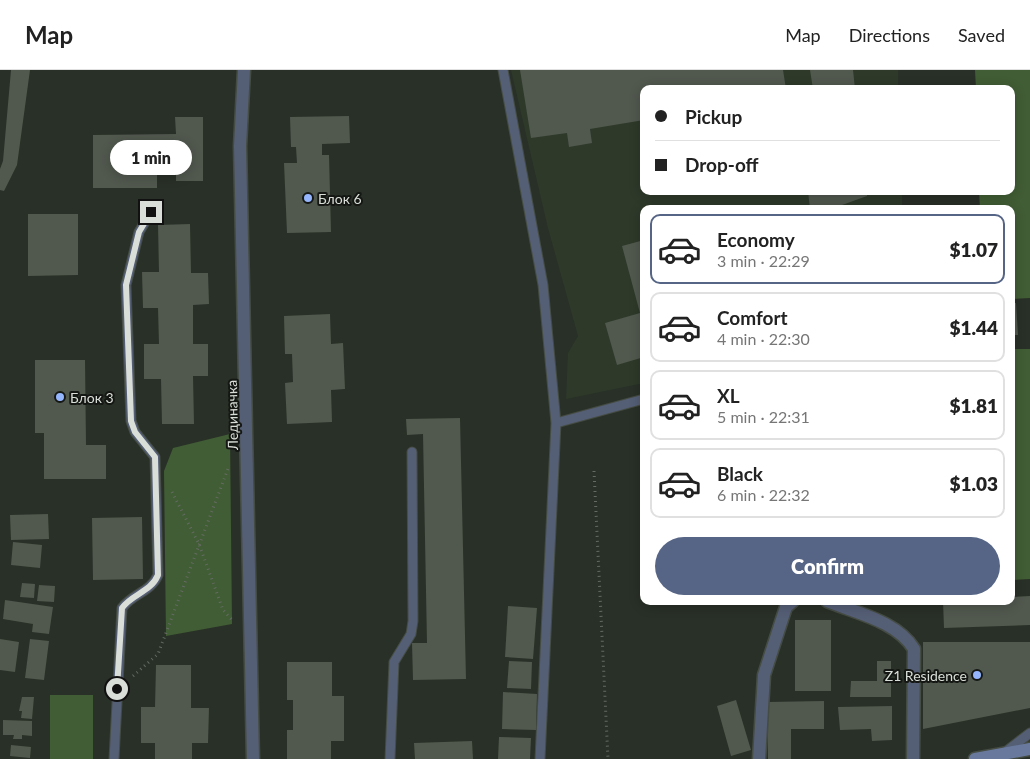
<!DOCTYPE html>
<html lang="en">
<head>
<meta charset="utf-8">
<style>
	body { margin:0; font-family:Lato,sans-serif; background:#f2f2f2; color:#222; height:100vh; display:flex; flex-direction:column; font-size:19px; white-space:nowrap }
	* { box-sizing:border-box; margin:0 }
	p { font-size:16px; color:#767676 }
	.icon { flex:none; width:28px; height:28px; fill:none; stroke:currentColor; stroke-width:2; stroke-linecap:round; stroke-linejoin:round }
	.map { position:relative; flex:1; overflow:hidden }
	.drawer { position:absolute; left:640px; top:135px; width:375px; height:400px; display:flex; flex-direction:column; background:#fff; border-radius:10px; box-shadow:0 2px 12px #0003 }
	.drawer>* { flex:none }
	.top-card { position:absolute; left:640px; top:15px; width:375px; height:110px; border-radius:10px; box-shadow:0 2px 12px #0003; display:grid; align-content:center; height:110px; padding:0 15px; background:#fff }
	.end { position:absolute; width:22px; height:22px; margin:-11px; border:6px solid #daded8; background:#111; box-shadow:0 0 0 2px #111 }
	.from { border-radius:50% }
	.bubble { position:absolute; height:35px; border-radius:18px; background:#fff; box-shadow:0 2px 12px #0003; font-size:16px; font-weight:800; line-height:35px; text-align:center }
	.top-card b { display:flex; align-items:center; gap:18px; height:48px; font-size:19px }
	.top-card b+b { border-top:1px solid #e0e0e0 }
	.top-card i { width:12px; height:12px; background:#222 }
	ul { padding:9px 0 0; list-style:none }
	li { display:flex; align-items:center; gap:15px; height:70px; margin:0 10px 8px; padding:0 5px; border:2px solid #e0e0e0; border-radius:10px }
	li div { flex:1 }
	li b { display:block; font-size:19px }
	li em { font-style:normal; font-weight:800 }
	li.active { border-color:#566585 }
	li>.icon { width:45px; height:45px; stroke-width:1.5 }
	.button { display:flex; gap:10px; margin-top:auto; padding:10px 15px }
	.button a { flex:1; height:58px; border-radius:30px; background:#566585; color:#fff; font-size:20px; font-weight:800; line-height:58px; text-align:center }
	header { display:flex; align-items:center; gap:30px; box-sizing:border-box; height:70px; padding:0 25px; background:#fff; border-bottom:1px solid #e0e0e0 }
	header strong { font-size:24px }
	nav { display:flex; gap:28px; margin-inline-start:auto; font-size:18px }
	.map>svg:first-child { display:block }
	.built { fill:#2e392a }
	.green { fill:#415d35 }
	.building { fill:#51584e }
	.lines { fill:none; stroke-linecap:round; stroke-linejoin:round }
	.lane-casing { stroke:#454c43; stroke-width:11 }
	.street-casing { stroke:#454c43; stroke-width:15 }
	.secondary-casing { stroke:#454c43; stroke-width:15 }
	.path { stroke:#656b63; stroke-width:3; stroke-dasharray:1 4; stroke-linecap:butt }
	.lane { stroke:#545e75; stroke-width:9 }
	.street { stroke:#545e75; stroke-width:12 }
	.secondary { stroke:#68799d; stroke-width:12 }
	.route { stroke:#daded8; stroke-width:6 }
	.poi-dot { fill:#95b6fd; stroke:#141713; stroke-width:2 }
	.labels { text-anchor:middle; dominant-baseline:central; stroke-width:4; stroke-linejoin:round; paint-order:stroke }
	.poi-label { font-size:14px; fill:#daded8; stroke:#141713; text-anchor:start }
	.street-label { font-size:14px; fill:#daded8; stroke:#141713 }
</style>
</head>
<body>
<header>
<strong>Map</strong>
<nav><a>Map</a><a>Directions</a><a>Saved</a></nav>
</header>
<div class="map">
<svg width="1030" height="689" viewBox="0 0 1030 689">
	<rect width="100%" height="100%" fill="#293027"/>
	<path class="built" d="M511 0H898V19H644V121H902V139H644V313L566 329 568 283 578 266 548 158Z"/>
	<path class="green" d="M975 0H1030V228L1011 229V139H980L979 121H1011V19H976Z
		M1011 279H1030V509L1011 510Z
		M230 364 232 554 166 566 164 401 173 378Z
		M50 625H93V689H50Z"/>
	<path class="building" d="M11 0H30L17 95 4 121 0 120V99L3 91Z
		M520 0H783L786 19H644V50L590 59 592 73 569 77 567 63 531 68Z
		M810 0H853L855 19H813Z
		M349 46 350 73 322 74V85H329L331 162 287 163 284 93H297L296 77H291L290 47Z
		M175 47H203V111H176V101H157V118H93V65L176 64Z
		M808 121H867V126L831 139H810Z
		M28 144H78V205L28 206Z
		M190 154 191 203H208L209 234 193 235V274H208V306H193L194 354H162L161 309H144V274H159L158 238H143L142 202H159L158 155Z
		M644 170V287L617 295 605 253 640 243 622 176Z
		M1011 233H1016L1018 265H1011Z
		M330 244 331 274 343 273 345 319 331 320 332 352 287 354 285 313 293 312 292 284H285L284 246Z
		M35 290H85L86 375H106V409H44V363H35Z
		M460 348 466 609 413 610 412 573H427L423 364 407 365 406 349Z
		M48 444 49 469 11 470 10 445Z
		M142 447 143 509 93 510 92 448Z
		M13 472 42 475 40 498 11 495Z
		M22 513 35 514 34 528 20 527Z
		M39 515 55 516 54 532 37 531Z
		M1030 526V555L944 558 943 531H1011V527Z
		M5 530 53 537 49 564 32 562 33 554 3 549Z
		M508 536 537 538 533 589 505 587Z
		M795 550H831V621H795Z
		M0 569 19 572 15 602 0 600Z
		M30 569 49 571 44 610 25 608Z
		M923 572H1030V638L923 659Z
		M509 591 532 592 531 619 507 618Z
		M877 591H891V627H850L851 611H877Z
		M287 592H332V626H344V671H331V689H287V660H293V630H287Z
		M156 595H191V638H209L208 673H192V689H155V673H141V637H155Z
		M503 622 537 624 536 660 502 659Z
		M22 627H34L32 649 21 648 22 641H19Z
		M736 630 751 680 731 686 717 636Z
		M824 631V659H791V689H768L767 632Z
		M892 636V670L872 671 871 659 840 660 838 637Z
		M3 650 32 651V666L22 665V669H13L14 665H3Z
		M499 667 531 668 530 689H498Z
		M472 671 473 689H415L414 673Z
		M11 675 31 677 30 688 10 686Z"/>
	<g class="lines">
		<g class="lane-casing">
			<path id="lane" d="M503 0 543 215 556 353 540 689
				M556 353 644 329
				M1004 683 1030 663
				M114 689 122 538C132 524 151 522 158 505L155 387 135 362 131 351 126 215 139 162 151 142
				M390 689 394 592 411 564 413 551 412 382"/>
		</g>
		<g class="street-casing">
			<path id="street" d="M244 0 240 76 253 689
				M827 531C856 543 897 551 914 579L913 689
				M759 689 764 605 786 537 793 531"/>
		</g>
		<g class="secondary-casing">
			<path id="secondary" d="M975 689 1030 679"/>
		</g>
		<path class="path" d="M594 401 608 689
			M172 422 199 474 223 540 233 551
			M133 606 158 584 229 396"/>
		<use href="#lane" class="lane"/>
		<use href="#street" class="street"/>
		<use href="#secondary" class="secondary"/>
	</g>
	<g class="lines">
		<path class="route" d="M117 619 122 538C132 524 151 522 158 505L155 387 135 362 131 351 126 215 139 162 151 142"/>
	</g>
	<g class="poi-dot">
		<circle cx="308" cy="128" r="5"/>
		<circle cx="60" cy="327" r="5"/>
		<circle cx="977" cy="605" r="5"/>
	</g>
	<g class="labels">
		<g class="poi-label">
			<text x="318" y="128">Блок 6</text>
			<text x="70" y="327">Блок 3</text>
			<text x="967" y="605" text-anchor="end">Z1 Residence</text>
		</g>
		<g class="street-label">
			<text transform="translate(232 345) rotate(-91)">Лединачка</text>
		</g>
	</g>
</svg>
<i class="end from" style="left:117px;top:619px"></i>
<i class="end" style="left:151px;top:142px"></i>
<div class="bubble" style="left:110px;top:70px;width:82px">1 min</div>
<div class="top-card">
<b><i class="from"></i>Pickup</b>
<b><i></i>Drop-off</b>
</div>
<section class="drawer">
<ul>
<li class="active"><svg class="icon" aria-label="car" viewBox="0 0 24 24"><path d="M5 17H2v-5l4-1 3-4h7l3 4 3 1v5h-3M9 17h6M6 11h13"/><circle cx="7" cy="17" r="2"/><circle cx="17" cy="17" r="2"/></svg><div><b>Economy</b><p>3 min · 22:29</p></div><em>$1.07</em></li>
<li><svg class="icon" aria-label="car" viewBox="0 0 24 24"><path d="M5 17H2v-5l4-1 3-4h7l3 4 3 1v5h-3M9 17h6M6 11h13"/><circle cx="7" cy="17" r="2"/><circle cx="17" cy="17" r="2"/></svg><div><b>Comfort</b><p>4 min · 22:30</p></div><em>$1.44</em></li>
<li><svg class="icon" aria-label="car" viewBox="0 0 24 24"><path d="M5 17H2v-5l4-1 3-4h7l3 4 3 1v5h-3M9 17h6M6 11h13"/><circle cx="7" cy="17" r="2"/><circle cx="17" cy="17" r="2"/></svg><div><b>XL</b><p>5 min · 22:31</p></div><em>$1.81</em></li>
<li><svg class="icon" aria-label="car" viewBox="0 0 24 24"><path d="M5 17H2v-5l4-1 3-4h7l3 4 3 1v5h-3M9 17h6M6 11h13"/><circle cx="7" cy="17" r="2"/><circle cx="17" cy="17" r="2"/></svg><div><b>Black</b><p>6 min · 22:32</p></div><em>$1.03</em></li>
</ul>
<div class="button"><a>Confirm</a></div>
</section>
</div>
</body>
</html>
